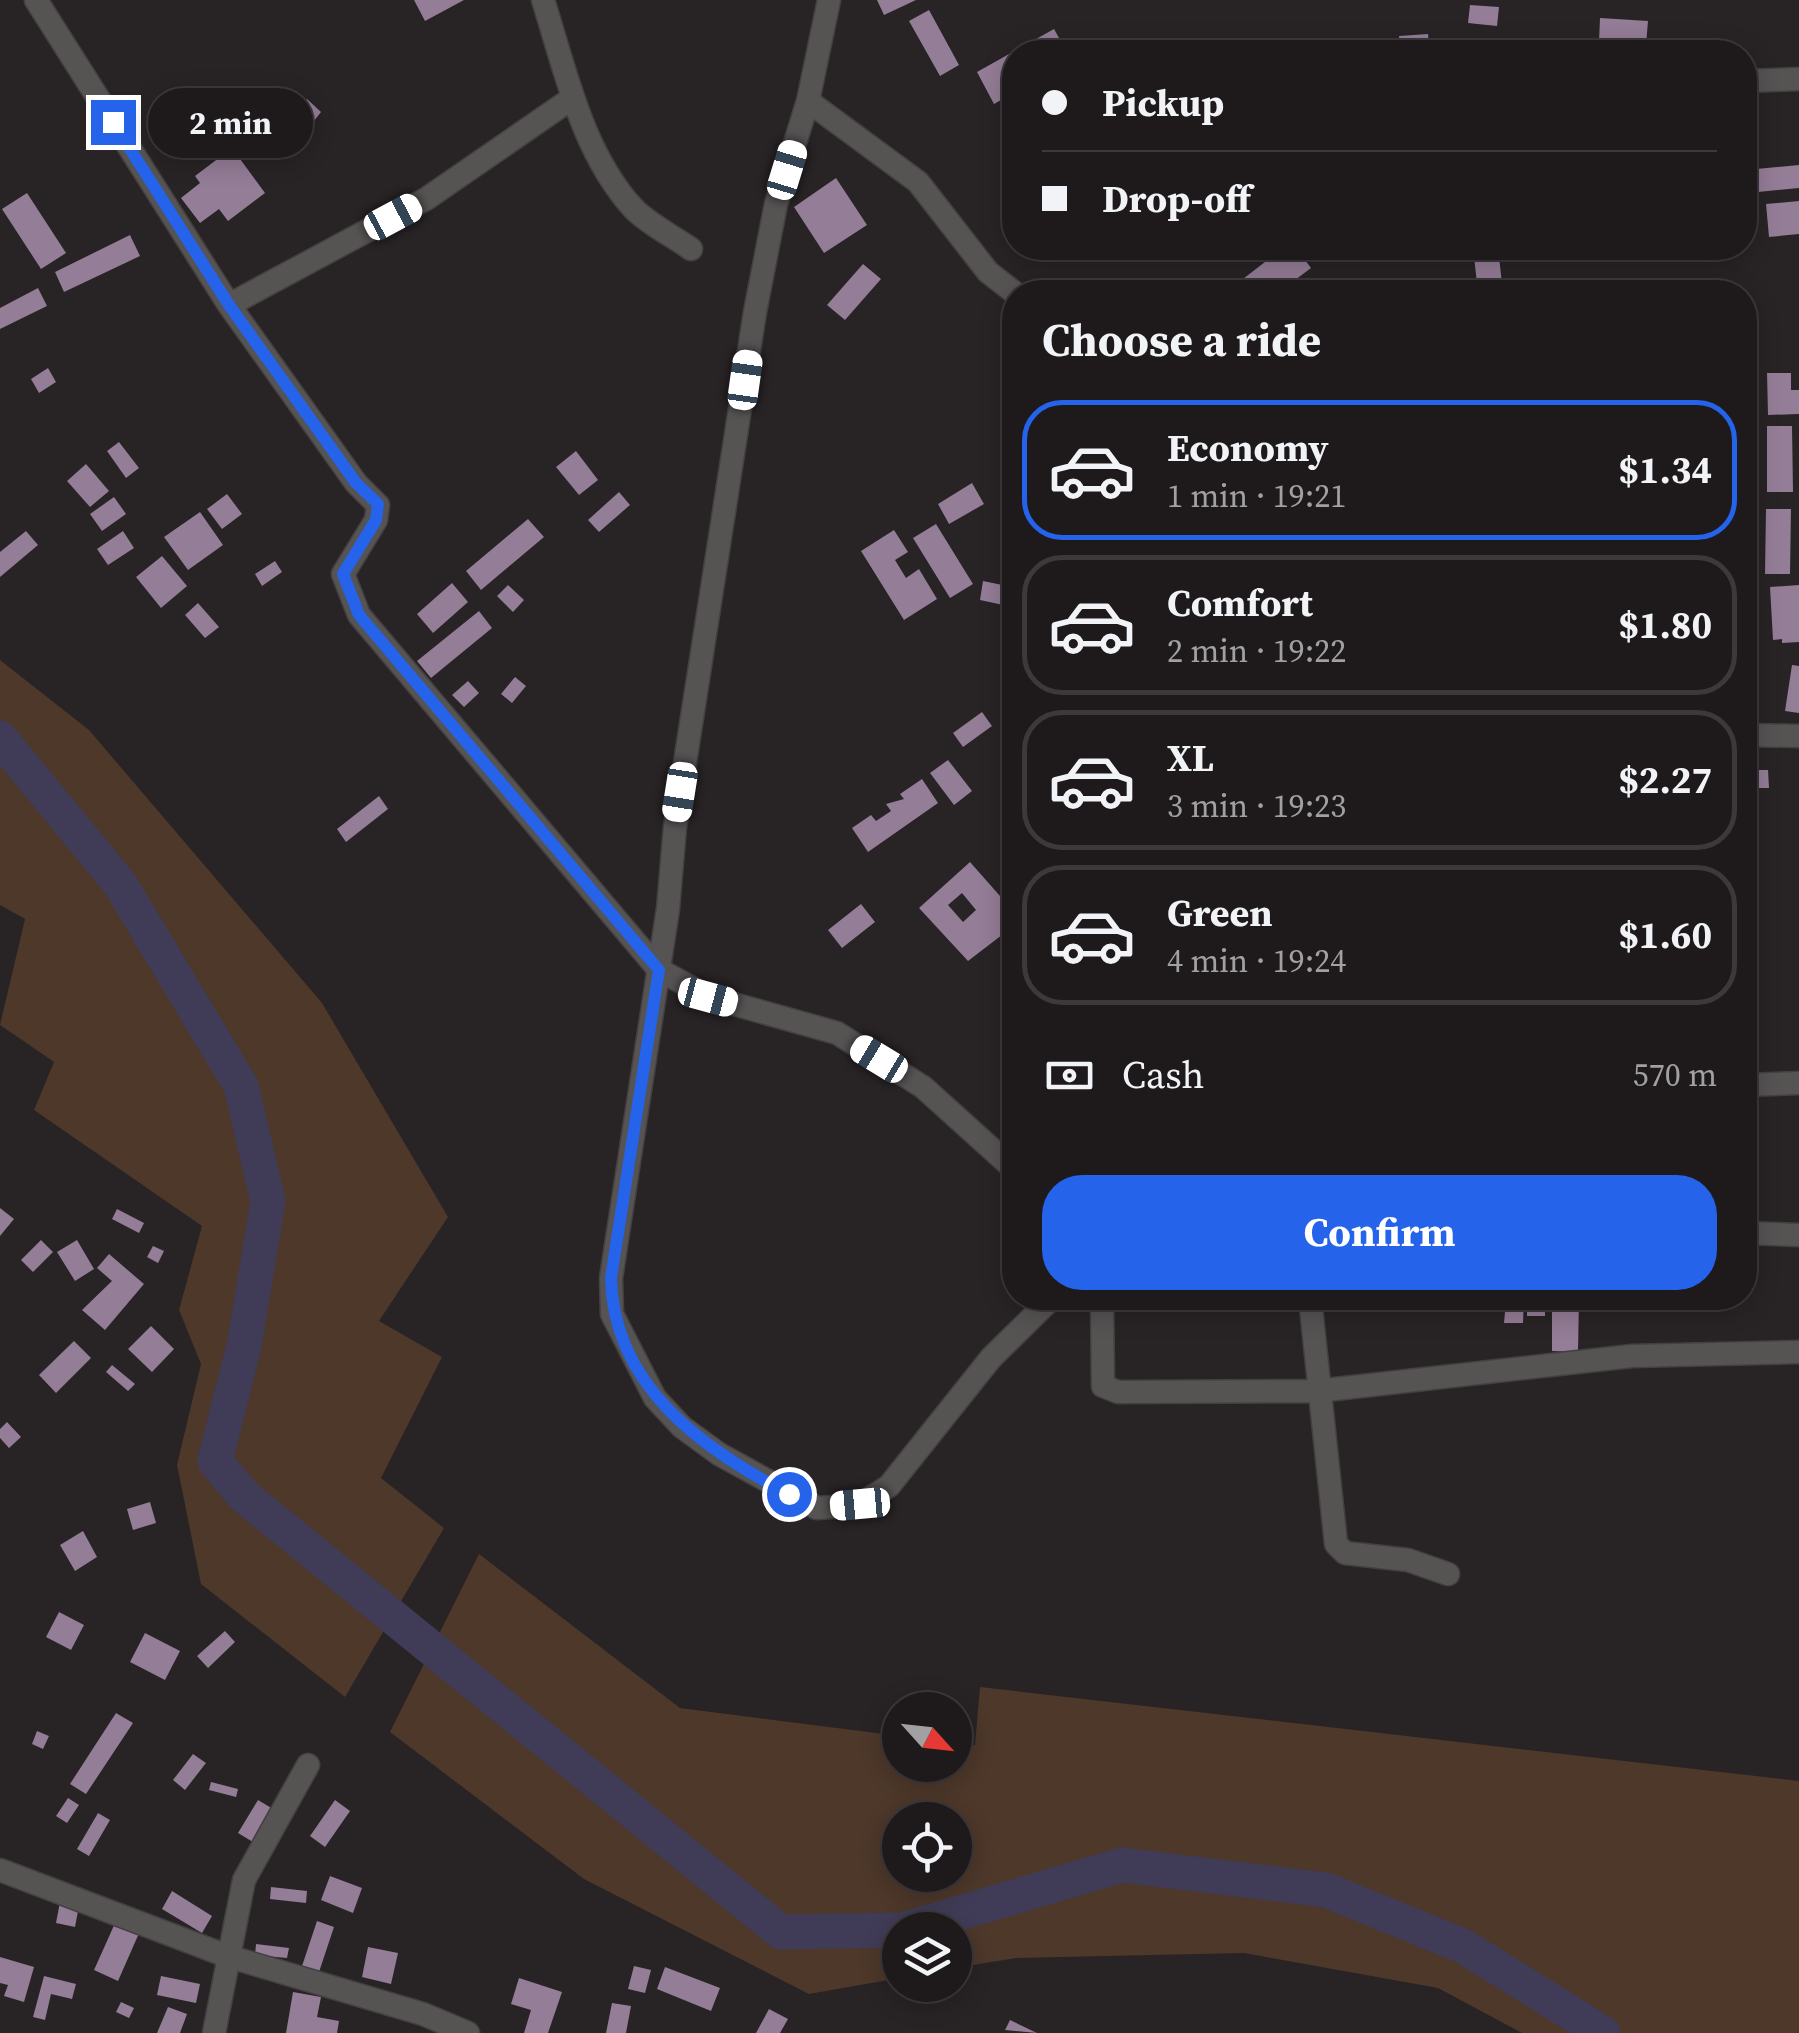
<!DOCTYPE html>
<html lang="en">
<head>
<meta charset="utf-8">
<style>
	body { margin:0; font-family:"Source Serif 4",serif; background:#262325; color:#f1f3f6; height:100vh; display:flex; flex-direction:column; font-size:38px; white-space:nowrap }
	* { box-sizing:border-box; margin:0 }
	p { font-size:32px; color:#a1a1a3 }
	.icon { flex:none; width:55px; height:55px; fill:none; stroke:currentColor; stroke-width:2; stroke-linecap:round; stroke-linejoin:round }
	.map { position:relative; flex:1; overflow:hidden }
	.details { position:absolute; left:1002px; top:280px; width:755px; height:1030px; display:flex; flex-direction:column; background:#1e1a1c; border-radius:40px; box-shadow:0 5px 25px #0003,0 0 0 2px #3c383b }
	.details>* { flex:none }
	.guide { position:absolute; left:1002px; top:40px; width:755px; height:220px; border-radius:40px; box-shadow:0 5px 25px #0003,0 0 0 2px #3c383b; display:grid; align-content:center; height:220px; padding:0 40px; background:#1e1a1c }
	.needle { width:65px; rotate:117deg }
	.buttons { position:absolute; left:882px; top:1692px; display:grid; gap:20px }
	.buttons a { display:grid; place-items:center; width:90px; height:90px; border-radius:50%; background:#1e1a1c; box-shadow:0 5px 25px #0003,0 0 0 2px #3c383b; font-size:50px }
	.end { position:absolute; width:45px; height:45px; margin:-22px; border:12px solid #2563eb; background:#fff; box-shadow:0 0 0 5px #fff }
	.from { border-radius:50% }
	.bubble { position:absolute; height:70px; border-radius:35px; background:#1e1a1c; box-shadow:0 5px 25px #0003,0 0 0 2px #3c383b; font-size:32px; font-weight:700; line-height:70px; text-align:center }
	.car { position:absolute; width:30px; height:60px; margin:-30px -15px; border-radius:12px; box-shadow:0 0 8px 2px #0007; background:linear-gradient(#fff 24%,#345 0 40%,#fff 0 76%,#345 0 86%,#fff 0) }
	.guide b { display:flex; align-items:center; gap:35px; height:95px; font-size:38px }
	.guide b+b { border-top:2px solid #3c383b }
	.guide i { width:25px; height:25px; background:#f1f3f6 }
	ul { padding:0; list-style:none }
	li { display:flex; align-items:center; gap:30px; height:140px; margin:0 20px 15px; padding:0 20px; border:5px solid #3c383b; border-radius:40px }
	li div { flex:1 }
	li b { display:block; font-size:38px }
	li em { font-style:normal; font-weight:700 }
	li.selected { border-color:#2563eb }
	li>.icon { width:90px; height:90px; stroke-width:1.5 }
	h2 { padding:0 40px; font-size:45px; line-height:120px }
	.pay { display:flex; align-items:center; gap:25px; height:110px; padding:0 40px; font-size:38px }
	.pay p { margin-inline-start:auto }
	.action { display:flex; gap:20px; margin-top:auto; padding:20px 40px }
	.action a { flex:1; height:115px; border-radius:40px; background:#2563eb; color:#fff; font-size:40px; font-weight:700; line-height:115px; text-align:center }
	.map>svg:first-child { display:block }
	.green { fill:#4d382a; fill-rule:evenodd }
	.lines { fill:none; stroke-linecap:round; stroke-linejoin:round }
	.river { stroke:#403c57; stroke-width:35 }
	.building { fill:#947d97; fill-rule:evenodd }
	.minor-casing { stroke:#444042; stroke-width:25 }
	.minor { stroke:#565353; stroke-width:22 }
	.route { stroke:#2563eb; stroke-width:12 }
</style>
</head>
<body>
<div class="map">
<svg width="1799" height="2033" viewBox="0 0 1799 2033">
	<rect width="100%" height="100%" fill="#282325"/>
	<path class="green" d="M0 660 89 730 322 1003 448 1217 379 1321 442 1357 381 1478 444 1528 345 1697 201 1584 177 1465 201 1364 179 1310 202 1226 34 1110 54 1062 0 1025 25 919 0 905Z
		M479 1554 680 1708 900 1736V1765H955V1743L975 1745 980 1687 1799 1781V2033H1522L1438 1988 1244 1953 1016 1958 955 1968V1930H900V1978L809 1994 584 1879 390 1732ZM900 1820H955V1875H900Z"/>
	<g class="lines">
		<path class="river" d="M0 738 120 884 241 1086 268 1201 244 1346 215 1461 244 1496 781 1932 902 1930 1122 1865 1326 1890 1463 1946 1603 2033"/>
	</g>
	<path class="building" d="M414 0H464L425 21Z
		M877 0H916L884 15Z
		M1470 5 1499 7 1497 26 1468 23Z
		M929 10 959 65 940 76 909 21Z
		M1600 18 1648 21 1646 45 1599 42Z
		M1054 29 1067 52H1015V92L994 104 977 72Z
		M1428 34 1430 52H1401L1399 36Z
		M307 99 321 112 306 131 291 118Z
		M232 148 265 193 228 221 219 209 200 223 181 198 200 183 195 176Z
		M1799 165V188L1758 192 1756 169Z
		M836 178 867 225 824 253 794 207Z
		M27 193 66 253 41 269 2 209Z
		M1799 201V234L1769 237 1766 204Z
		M130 235 140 256 64 292 55 272Z
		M1283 248H1296L1311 268 1295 280 1301 287 1295 292H1253L1243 279Z
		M1473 248H1498L1503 292H1478Z
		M863 264 881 279 845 320 827 305Z
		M38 288 47 306 0 329V308Z
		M1754 364 1756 414 1745 415V365Z
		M48 368 56 382 39 393 31 379Z
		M1767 373H1791V390H1799V414L1768 415Z
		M1767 426H1792L1793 492H1767Z
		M119 442 139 468 126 478 107 451Z
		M576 451 598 480 579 495 556 467Z
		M86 464 109 491 90 507 67 481Z
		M972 483 984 504 949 524 938 504Z
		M619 492 630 505 599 532 588 520Z
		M227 494 242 514 222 529 207 509Z
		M114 497 126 514 102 531 90 514Z
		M1766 509H1791L1790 574H1765Z
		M200 512 223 545 188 570 164 537Z
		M528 519 544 537 481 590 466 571Z
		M936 524 973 584 950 598 913 538Z
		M894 530 908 552 895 560 906 578 919 569 937 599 904 620 861 551Z
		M26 531 38 545 0 577V552Z
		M123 531 134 548 108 565 97 549Z
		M162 556 187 586 161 608 136 577Z
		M275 561 282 572 262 586 255 574Z
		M983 581 1012 587 1008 606 980 600Z
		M452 583 468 602 433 633 417 614Z
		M508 585 524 600 513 612 497 596Z
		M1799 585V642L1782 643V639L1773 640 1770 587Z
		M198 603 219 627 205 638 185 615Z
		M479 611 492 628 431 678 417 661Z
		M1792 665 1799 666V713L1785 711Z
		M515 677 526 686 512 703 501 694Z
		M468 681 479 693 464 707 452 695Z
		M982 712 992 726 963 747 953 733Z
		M948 760 972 791 954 805 930 773Z
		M1745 770H1768L1769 788H1749L1750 846H1745Z
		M922 779 938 803 868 852 852 828 871 815 876 821 891 811 886 804 904 799 900 794Z
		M379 796 388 809 346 842 337 829Z
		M970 862 1015 913V925L968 961 919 908ZM962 893 976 910 963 922 948 905Z
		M861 904 875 922 842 948 828 930Z
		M0 1208 14 1219 0 1236Z
		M117 1209 144 1223 139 1233 112 1219Z
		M41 1240 53 1252 33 1272 21 1260Z
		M77 1240 94 1269 75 1281 57 1252Z
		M153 1246 164 1251 158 1263 147 1257Z
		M109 1254 144 1284 105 1330 82 1310 112 1281 97 1268Z
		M1474 1298H1524L1523 1323H1504L1505 1312 1474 1311Z
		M1527 1298H1579L1578 1352 1552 1351V1310H1545V1316H1527Z
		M151 1326 174 1349 152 1372 128 1349Z
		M74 1341 91 1358 56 1393 39 1375Z
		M112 1365 135 1384 128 1391 106 1372Z
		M7 1422 21 1437 9 1448 0 1438V1429Z
		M150 1502 156 1523 133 1530 127 1509Z
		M83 1531 97 1557 75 1571 60 1545Z
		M59 1612 84 1625 71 1650 46 1637Z
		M225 1631 235 1642 208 1668 197 1656Z
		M145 1633 180 1651 165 1680 130 1662Z
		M116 1713 133 1723 86 1794 70 1784Z
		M37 1731 49 1736 43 1749 32 1744Z
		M193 1754 206 1763 185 1790 173 1780Z
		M211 1782 238 1789 236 1797 209 1790Z
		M68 1798 79 1805 67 1823 56 1816Z
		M258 1800 273 1809 253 1842 238 1833Z
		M335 1800 350 1811 325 1847 310 1836Z
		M98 1813 110 1820 89 1856 77 1849Z
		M330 1876 362 1888 353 1913 321 1900Z
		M271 1887 307 1891 306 1903 270 1899Z
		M172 1891 212 1916 202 1933 162 1909Z
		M60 1902 79 1906 75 1927 56 1923Z
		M116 1921 140 1931 118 1981 94 1970Z
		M317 1921 334 1927 318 1975 301 1969Z
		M256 1944 289 1948 287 1958 255 1955Z
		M368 1947 398 1953 391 1984 362 1977Z
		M0 1957 34 1967 24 2002 4 1996 8 1985 0 1983Z
		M634 1966 651 1970 645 1993 628 1989Z
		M665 1967 720 1988 711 2011 657 1989Z
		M44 1976 76 1984 72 1999 51 1994 45 2020 33 2017Z
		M161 1976 200 1984 196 2003 157 1995Z
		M519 1978 562 1992 548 2033H524L531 2010 511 2004Z
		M293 1992 321 1997 317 2017 339 2021 337 2033H286Z
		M121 2002 134 2008 129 2018 116 2012Z
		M612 2003 631 2006 626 2033H606Z
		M168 2007 187 2014 180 2033H157Z
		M769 2009 788 2019 780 2033H756Z
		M1010 2020 1037 2033 1005 2030Z"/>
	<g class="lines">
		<g class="minor-casing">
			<path id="minor" d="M36 0 229 305 356 483 378 505 376 520 343 574 359 615 659 970 709 997 837 1033 923 1087 1015 1170
				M543 0C565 69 582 152 633 208 648 224 673 236 691 249
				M829 0 808 101 776 204 755 312 675 827 668 909 611 1278 612 1314 655 1398 682 1427 719 1454 817 1508 859 1505 889 1486 991 1358 1052 1298
				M1745 81 1799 79
				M808 101 918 182 988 272 1015 293
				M229 305 426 199 571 99
				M1745 735 1799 736
				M1745 1085 1799 1083
				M1745 1233 1799 1235
				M1102 1298 1103 1386 1118 1392 1317 1391 1632 1356 1799 1352
				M1310 1298 1336 1544 1345 1553 1408 1560 1448 1574
				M0 1870 227 1956 423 2014 468 2033
				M214 2033 244 1880 308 1765"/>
		</g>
		<use href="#minor" class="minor"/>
	</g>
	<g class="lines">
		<path class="route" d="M113 122 229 305 356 483 378 504 376 520 343 574 359 615 659 970 611 1278C613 1385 702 1449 789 1494"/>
	</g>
</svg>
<div class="buttons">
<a><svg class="needle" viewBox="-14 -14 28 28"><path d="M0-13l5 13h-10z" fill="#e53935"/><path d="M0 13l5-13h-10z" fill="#a1a1a3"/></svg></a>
<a><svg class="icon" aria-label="locate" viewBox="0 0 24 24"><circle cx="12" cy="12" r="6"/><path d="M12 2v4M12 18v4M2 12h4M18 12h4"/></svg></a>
<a><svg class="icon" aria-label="layers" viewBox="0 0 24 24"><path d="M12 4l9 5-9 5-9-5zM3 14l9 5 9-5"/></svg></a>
</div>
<i class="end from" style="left:789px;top:1494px"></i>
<i class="end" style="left:113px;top:122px"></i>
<div class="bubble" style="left:148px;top:88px;width:165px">2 min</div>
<i class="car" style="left:787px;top:170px;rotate:17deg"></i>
<i class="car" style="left:393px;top:217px;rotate:62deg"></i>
<i class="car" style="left:745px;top:380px;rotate:8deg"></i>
<i class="car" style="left:680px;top:792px;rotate:189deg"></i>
<i class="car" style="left:708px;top:997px;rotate:105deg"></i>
<i class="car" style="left:879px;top:1059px;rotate:301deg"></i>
<i class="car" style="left:860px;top:1504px;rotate:265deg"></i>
<div class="guide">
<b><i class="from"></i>Pickup</b>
<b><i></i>Drop-off</b>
</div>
<section class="details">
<h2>Choose a ride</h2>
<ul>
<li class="selected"><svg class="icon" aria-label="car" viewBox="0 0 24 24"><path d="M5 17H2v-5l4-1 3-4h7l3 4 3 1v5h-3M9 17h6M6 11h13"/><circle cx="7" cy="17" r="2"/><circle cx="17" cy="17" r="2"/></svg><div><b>Economy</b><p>1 min · 19:21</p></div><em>$1.34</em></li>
<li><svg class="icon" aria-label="car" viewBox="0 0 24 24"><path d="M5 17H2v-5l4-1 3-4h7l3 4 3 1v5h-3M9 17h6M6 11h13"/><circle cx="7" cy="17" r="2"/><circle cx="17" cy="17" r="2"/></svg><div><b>Comfort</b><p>2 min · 19:22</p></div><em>$1.80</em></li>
<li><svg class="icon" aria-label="car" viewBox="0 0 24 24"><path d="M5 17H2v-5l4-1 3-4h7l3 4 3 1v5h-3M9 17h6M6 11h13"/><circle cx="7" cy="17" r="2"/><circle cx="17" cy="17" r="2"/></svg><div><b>XL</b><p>3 min · 19:23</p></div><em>$2.27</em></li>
<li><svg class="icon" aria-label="car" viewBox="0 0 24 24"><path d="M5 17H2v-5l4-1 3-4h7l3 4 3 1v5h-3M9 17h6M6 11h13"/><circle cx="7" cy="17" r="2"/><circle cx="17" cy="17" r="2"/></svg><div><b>Green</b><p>4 min · 19:24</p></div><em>$1.60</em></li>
</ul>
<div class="pay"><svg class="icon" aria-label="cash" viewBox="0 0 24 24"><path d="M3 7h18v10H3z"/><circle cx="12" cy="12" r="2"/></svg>Cash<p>570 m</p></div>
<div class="action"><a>Confirm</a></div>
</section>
</div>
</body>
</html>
